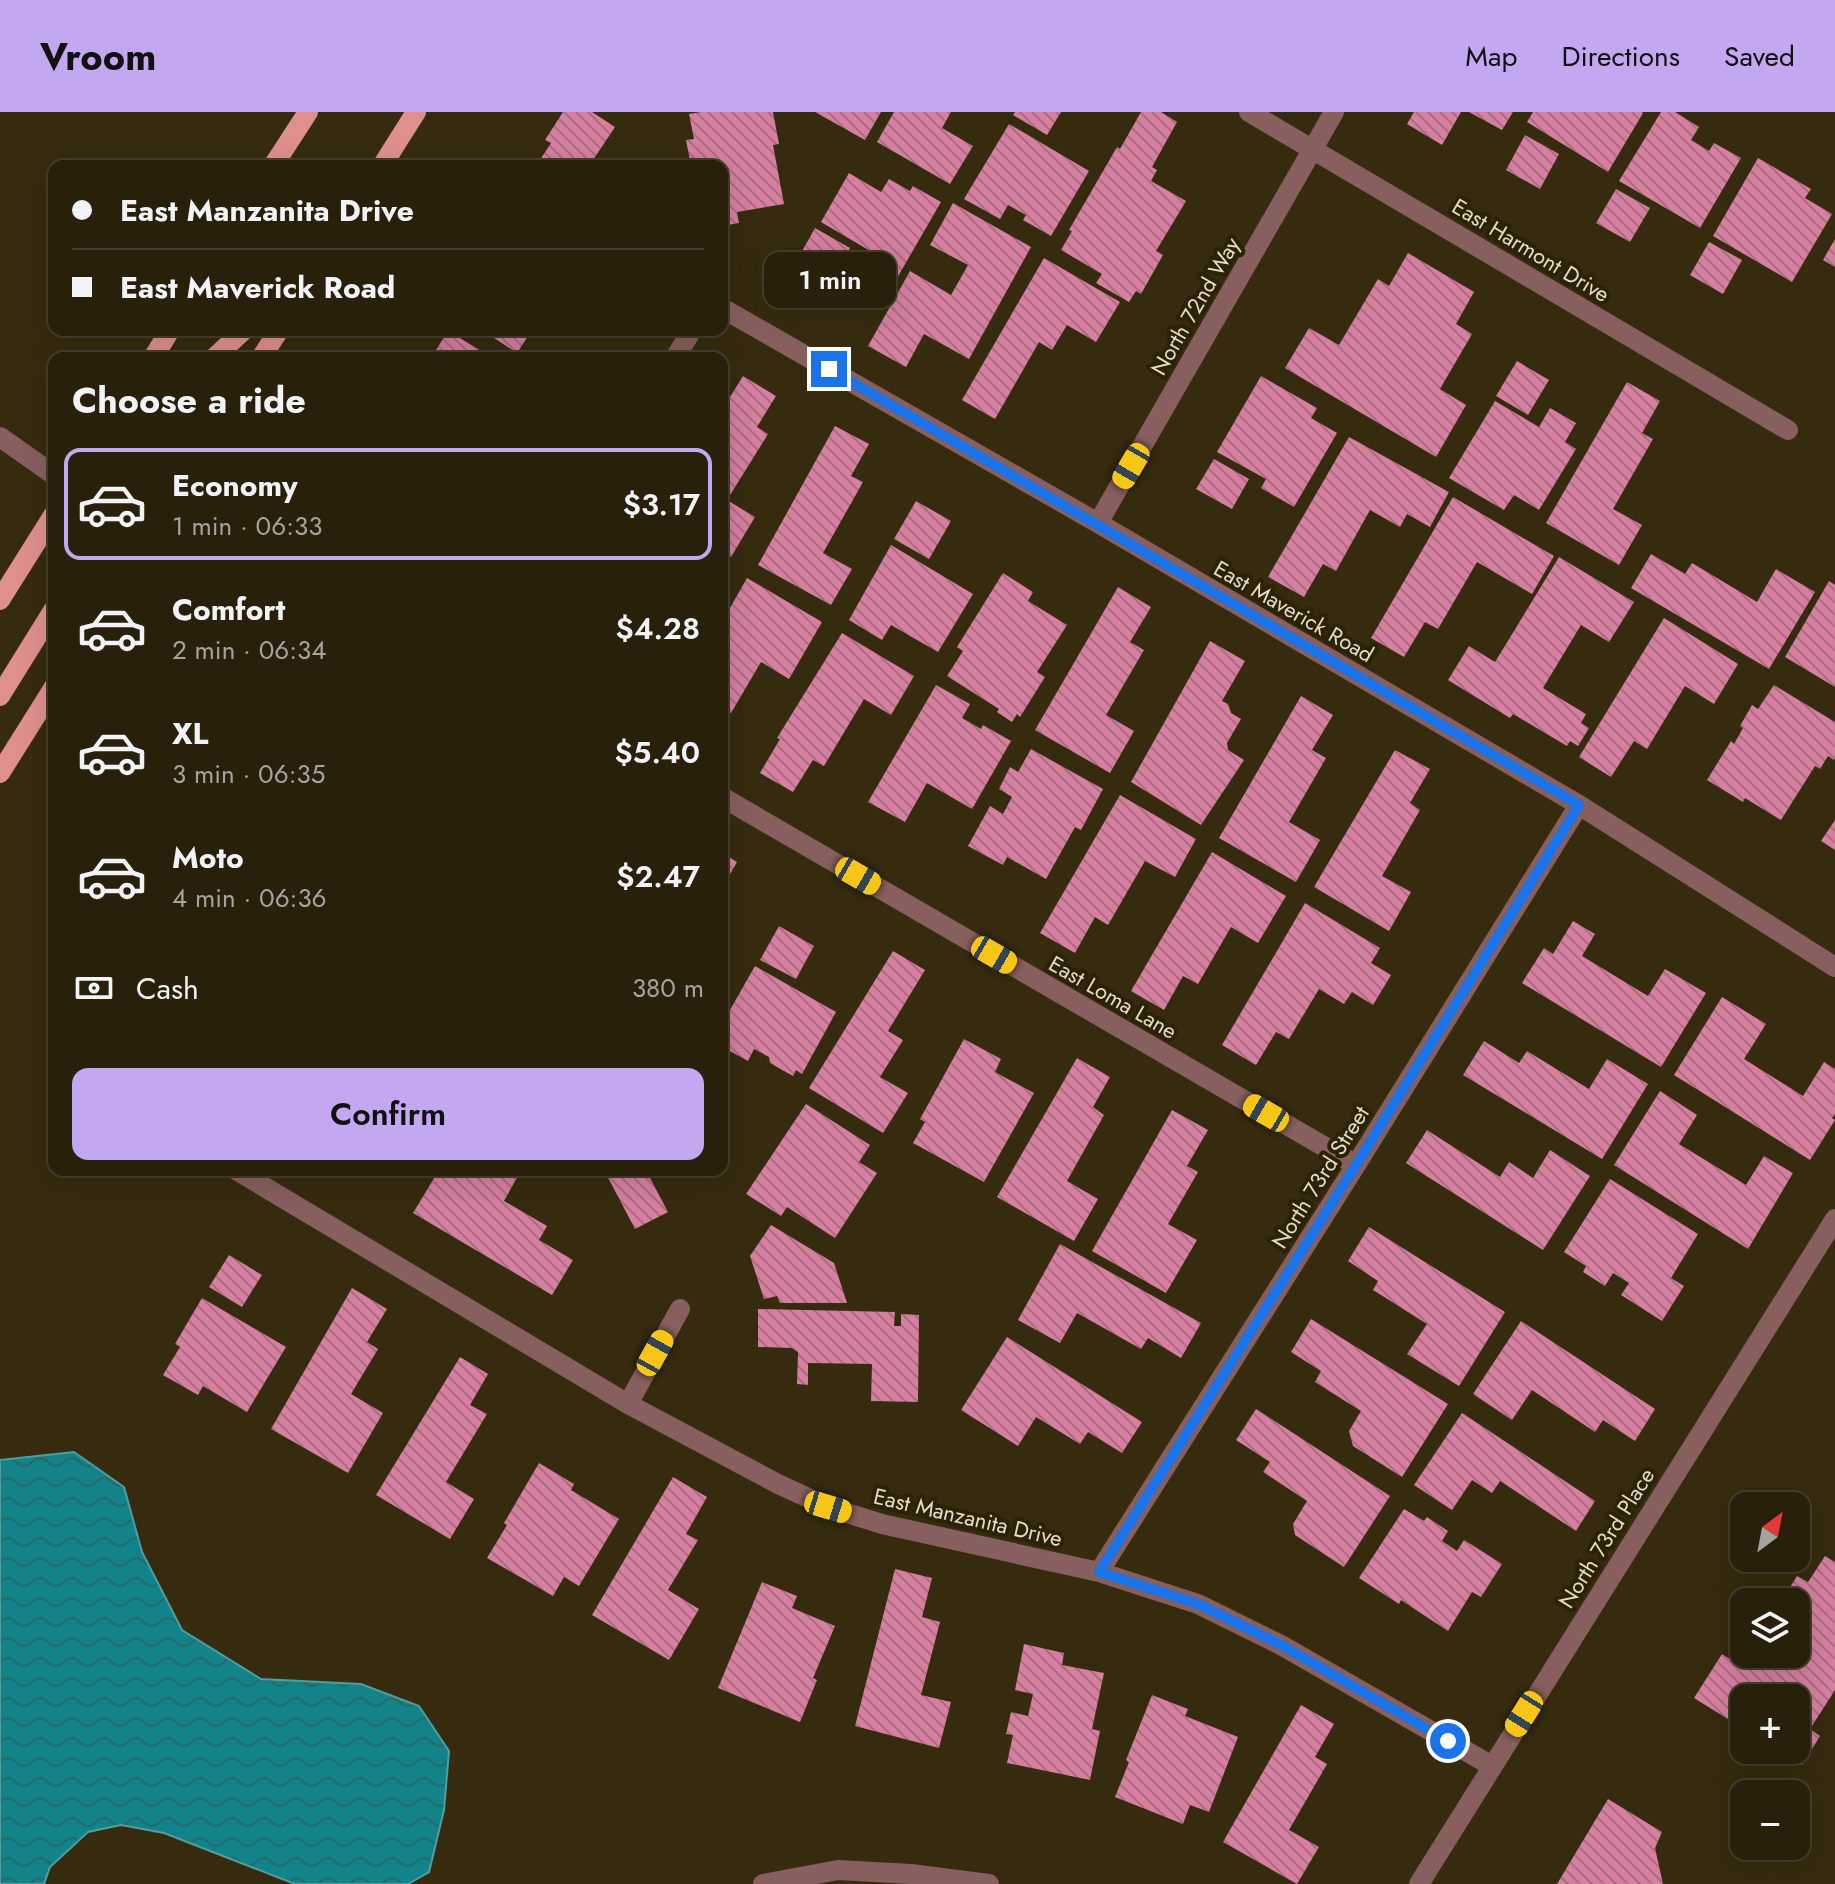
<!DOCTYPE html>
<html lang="en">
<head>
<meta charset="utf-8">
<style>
	body { margin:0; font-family:Jost,sans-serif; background:#302814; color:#f1f3f6; height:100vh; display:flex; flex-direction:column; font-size:30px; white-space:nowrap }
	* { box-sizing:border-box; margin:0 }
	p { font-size:26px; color:#a5a39d }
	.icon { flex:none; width:44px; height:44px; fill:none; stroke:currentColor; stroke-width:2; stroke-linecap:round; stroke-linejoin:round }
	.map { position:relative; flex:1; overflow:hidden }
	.details { position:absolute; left:48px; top:240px; width:680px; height:824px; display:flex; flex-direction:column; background:#28200b; border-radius:16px; box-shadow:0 8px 32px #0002,0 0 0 2px #443e2c }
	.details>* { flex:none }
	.hud { position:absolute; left:48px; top:48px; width:680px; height:176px; border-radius:16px; box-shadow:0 8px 32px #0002,0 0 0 2px #443e2c; display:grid; align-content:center; height:176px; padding:0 24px; background:#28200b }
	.needle { width:52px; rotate:32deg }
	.fabs { position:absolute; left:1730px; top:1380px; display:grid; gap:16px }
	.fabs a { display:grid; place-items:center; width:80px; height:80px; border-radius:16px; background:#28200b; box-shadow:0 8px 32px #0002,0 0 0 2px #443e2c; font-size:40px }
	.end { position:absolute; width:36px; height:36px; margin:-18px; border:10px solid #1a73e8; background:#fff; box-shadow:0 0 0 4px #fff }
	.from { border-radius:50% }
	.bubble { position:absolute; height:56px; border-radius:16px; background:#28200b; box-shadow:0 8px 32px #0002,0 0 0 2px #443e2c; font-size:26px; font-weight:600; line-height:56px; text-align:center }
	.car { position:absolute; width:24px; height:48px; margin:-24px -12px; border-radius:10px; box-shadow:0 0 6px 2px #0007; background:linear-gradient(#f5c518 24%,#345 0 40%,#f5c518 0 76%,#345 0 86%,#f5c518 0) }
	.hud b { display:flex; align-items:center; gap:28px; height:76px; font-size:30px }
	.hud b+b { border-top:2px solid #443e2c }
	.hud i { width:20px; height:20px; background:#f1f3f6 }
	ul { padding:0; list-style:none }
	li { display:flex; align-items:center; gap:24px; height:112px; margin:0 16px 12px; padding:0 8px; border:4px solid transparent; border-radius:16px }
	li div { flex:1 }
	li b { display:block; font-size:30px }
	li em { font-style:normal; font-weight:600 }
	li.on { border-color:#c4a7f1 }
	li>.icon { width:72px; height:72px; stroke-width:1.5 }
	h2 { padding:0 24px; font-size:36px; line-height:96px }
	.pay { display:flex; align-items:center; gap:20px; height:88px; padding:0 24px; font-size:30px }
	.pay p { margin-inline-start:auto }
	.action { display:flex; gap:16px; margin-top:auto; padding:16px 24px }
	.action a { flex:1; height:92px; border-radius:16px; background:#c4a7f1; color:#111; font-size:32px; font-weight:600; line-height:92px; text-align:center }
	header { display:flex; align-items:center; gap:48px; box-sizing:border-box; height:112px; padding:0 40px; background:#c4a7f1; color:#111 }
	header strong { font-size:38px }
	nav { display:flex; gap:44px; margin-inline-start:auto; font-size:28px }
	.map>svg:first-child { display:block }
	.water { fill:url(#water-waves); stroke:#509e9d; stroke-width:2 }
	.building { fill:url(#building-back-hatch) }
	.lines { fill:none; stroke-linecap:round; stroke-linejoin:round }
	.street { stroke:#865f5e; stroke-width:20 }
	.primary { stroke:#df8f8e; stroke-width:20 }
	.route { stroke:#1a73e8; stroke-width:10 }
	.labels { text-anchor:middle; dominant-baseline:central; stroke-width:8; stroke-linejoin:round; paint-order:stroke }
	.street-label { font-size:22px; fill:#e3dccc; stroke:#2c2205 }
</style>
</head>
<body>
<header>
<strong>Vroom</strong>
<nav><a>Map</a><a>Directions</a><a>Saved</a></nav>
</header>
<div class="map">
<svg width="1835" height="1772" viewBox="0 0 1835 1772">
	<defs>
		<pattern id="water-waves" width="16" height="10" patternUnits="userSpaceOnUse" patternTransform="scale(2)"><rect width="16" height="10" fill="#118389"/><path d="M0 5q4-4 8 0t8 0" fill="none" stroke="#25696b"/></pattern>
		<pattern id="building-back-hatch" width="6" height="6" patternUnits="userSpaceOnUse" patternTransform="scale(2)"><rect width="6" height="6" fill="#d67fa0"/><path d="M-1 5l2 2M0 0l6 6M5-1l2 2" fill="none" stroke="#aa6d82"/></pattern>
	</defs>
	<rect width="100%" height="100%" fill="#362b0f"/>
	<path class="water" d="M74 1340 124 1375 142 1440 182 1518 261 1567 361 1572 419 1594 449 1639 444 1698 429 1760 408 1772H295L164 1721 121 1713 88 1720 50 1755 44 1772H0V1348Z"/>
	<path class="building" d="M563 0H592L615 15 589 54H536L551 31 545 28Z
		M701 0H773L779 32 773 33 784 92 737 100 739 111 722 114V54H691L686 28 694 27 689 2Z
		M815 0H881L865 28Z
		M894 0H951L942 16 973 34 950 72 877 30Z
		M1015 0H1061L1047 23 1013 3Z
		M1141 0H1161L1177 10 1152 55 1157 58 1151 69 1186 89 1156 139 1163 143 1141 182 1136 179 1129 190 1096 171 1102 162 1061 138 1072 119 1069 118 1117 35 1120 37Z
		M1414 0H1461L1442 33 1407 12Z
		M1469 0H1513L1502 18Z
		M1533 0H1641L1643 1 1608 60 1527 10Z
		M1661 0H1675L1699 15 1691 28 1709 39 1714 31 1741 46 1700 116 1619 69Z
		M1009 12 1089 59 1051 124 1023 108 1026 103 1008 93 1000 107 964 87Z
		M1525 23 1559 42 1540 77 1506 58Z
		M1758 46 1811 77 1805 86 1832 102 1792 170 1713 124Z
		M849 61 881 80 889 67 910 79 913 74 941 90 893 173 873 161 882 146 821 110Z
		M1616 77 1650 96 1630 130 1596 111Z
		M953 91 1031 135 969 247 924 222 906 255 868 234 910 159 951 183 968 153 930 133Z
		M815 116 850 136 831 170 796 150Z
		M1835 127V155L1823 148Z
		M1709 130 1742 148 1723 182 1690 163Z
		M1408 141 1474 180 1456 212 1472 222 1440 277 1466 293 1436 345 1285 256 1309 216 1339 233 1378 167 1389 174Z
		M1044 146 1120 190 1096 230 1067 213 1052 238 1039 230 995 307 962 288Z
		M482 218H532L517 241Z
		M448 219 493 246H431Z
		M1517 249 1549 268 1528 303 1496 284Z
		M743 264 776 284 757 315 768 322 727 388 755 405 731 445 722 439V298Z
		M1261 264 1317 296 1311 306 1337 321 1294 395 1261 376 1266 367 1217 340Z
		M1627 270 1660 289 1642 321 1653 327 1613 397 1642 413 1619 453 1546 411Z
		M1495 289 1539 315 1550 296 1576 311 1565 330 1576 337 1539 398 1514 383 1504 398 1449 366Z
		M835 314 869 332 851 364 863 370 823 441 852 457 831 493 758 453Z
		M1349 325 1449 380 1430 415 1407 402 1400 415 1370 398 1336 459 1323 452 1304 485 1268 465Z
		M1214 347 1249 367 1232 397 1196 377Z
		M1453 385 1554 444 1532 482 1477 450 1438 517 1425 510 1404 545 1371 526Z
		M916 389 951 409 929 447 894 427Z
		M891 433 973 482 938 540 891 513 882 528 849 508Z
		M1651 442 1685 462 1692 451 1757 490 1776 457 1815 480 1769 557 1631 476Z
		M1559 445 1634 490 1609 530 1581 513 1543 576 1586 602 1581 611 1589 616 1578 634 1570 629 1567 634 1513 602 1510 606 1448 568 1469 534 1495 550Z
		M1003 461 1033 480 1028 489 1067 513 1037 560 1045 565 1020 605 1017 602 1012 610 997 600 999 597 947 564 963 539 957 535Z
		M747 466 822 510 789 567 761 550 731 601 722 596V510Z
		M1829 469 1835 473V575L1785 545Z
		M1118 475 1151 495 1130 530 1144 538 1106 603 1134 619 1110 661 1035 618Z
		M1664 506 1738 552 1714 592 1685 574 1647 637 1634 629 1611 665 1579 645Z
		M842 521 914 564 891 603 864 587 824 654 813 648 793 680 760 661 780 627 777 626Z
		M1210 529 1245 549 1222 589 1228 592 1231 601 1241 607 1227 631 1228 638 1244 648 1201 713 1131 670Z
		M936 573 970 592 962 606 981 617 983 613 1011 629 972 697 927 671 905 710 868 690Z
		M1774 573 1835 610V646L1834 648 1828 644 1820 657 1815 654 1781 708 1745 686 1743 690 1707 668 1731 629 1734 632 1743 616 1740 614 1752 593 1758 597Z
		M1301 584 1333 603 1312 638 1326 646 1289 710 1320 728 1296 770 1219 726Z
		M1031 637 1103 677 1081 718 1075 715 1046 767 1007 745 1003 753 968 734 990 694 1003 702 1012 685 999 677 1010 655 1018 660Z
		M1395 638 1430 657 1410 691 1420 698 1382 764 1411 780 1389 819 1314 775Z
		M1120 683 1196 727 1175 765 1145 749 1108 813 1095 805 1075 841 1040 821Z
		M1835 708V738L1821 729Z
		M1212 740 1286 784 1258 831 1231 815 1198 872 1183 864 1164 898 1131 879Z
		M722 741 737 750 722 776Z
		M1305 791 1380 836 1371 851 1391 863 1373 893 1352 880 1344 892 1319 877 1289 927 1276 920 1256 953 1222 933Z
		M1573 809 1595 822 1582 844 1648 884 1665 857 1706 881 1661 955 1522 871 1544 836 1553 842Z
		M779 814 814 834 796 867 760 848Z
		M893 839 925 858 888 919 903 928 880 965 908 981 883 1021 809 976Z
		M755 854 836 900 802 962 796 958 793 964 770 951 769 945 754 937 748 949 728 938 722 929V921L730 907 726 905Z
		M1722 885 1766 912 1744 947 1803 984 1824 950 1835 957V1002L1832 1006 1835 1008 1810 1048 1674 963Z
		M964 927 1001 947 995 960 1034 981 984 1070 913 1031 925 1010 920 1007Z
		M1484 929 1519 951 1527 939 1589 977 1607 947 1648 972 1602 1047 1463 963Z
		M1077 946 1110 965 1093 995 1104 1003 1067 1069 1098 1087 1074 1129 997 1085Z
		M1660 979 1697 1003 1679 1032 1746 1073 1764 1044 1793 1061 1748 1137 1614 1053Z
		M806 992 870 1033 859 1050 877 1061 835 1126 787 1095 781 1104 746 1082Z
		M1172 998 1208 1018 1187 1054 1198 1060 1168 1112 1197 1128 1166 1181 1092 1139Z
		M1427 1018 1500 1065 1509 1050 1533 1066 1550 1038 1590 1064 1543 1138 1406 1051Z
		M439 1058H513L519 1062 504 1089 547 1114 539 1128 573 1148 552 1183 413 1101Z
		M604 1058H660L649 1064 668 1100 635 1117Z
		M1610 1067 1698 1122 1671 1166 1684 1174 1662 1209 1621 1183 1629 1171 1613 1161 1605 1174 1583 1160 1586 1154 1564 1140Z
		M771 1113 834 1151 847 1191H780L777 1184 764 1187 750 1144Z
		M1369 1115 1505 1200 1459 1274 1407 1242 1427 1212 1373 1178 1378 1169 1348 1149Z
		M1060 1132 1201 1211 1181 1246 1148 1226 1141 1237 1077 1201 1060 1231 1018 1208Z
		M229 1143 262 1163 242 1195 209 1175Z
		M352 1176 387 1197 367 1230 378 1237 351 1282 383 1301 348 1361 271 1317Z
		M202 1186 286 1235 247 1300 203 1274 198 1283 163 1263 180 1235 175 1232Z
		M758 1197 895 1200 894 1214H901V1202L919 1203 918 1290 871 1289 872 1252 808 1251V1273L797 1272 798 1240 792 1236 758 1235Z
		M1311 1207 1448 1292 1402 1365 1353 1334 1349 1319 1361 1299 1315 1270 1321 1259 1291 1240Z
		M1521 1209 1655 1297 1635 1329 1603 1308 1595 1320 1532 1278 1512 1308 1473 1282Z
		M1007 1225 1142 1310 1122 1341 1088 1320 1080 1332 1036 1305 1018 1334 961 1298Z
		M460 1245 488 1262 470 1293 487 1302 446 1370 474 1387 450 1427 376 1383Z
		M1256 1297 1390 1384 1344 1455 1295 1423 1293 1412 1307 1389 1263 1360 1270 1350 1236 1328Z
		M1462 1301 1595 1389 1576 1419 1500 1369 1492 1381 1472 1368 1452 1398 1414 1373Z
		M539 1351 574 1372 571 1378 619 1407 579 1474 564 1465 553 1484 487 1446 507 1413 504 1411Z
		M673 1365 707 1385 686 1422 698 1428 668 1478 699 1497 669 1548 592 1503Z
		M1404 1397 1424 1409 1427 1405 1448 1419 1442 1429 1457 1439 1464 1428 1502 1452 1481 1485 1472 1480 1448 1519 1401 1488 1399 1492 1359 1466Z
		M1825 1444 1835 1450V1578L1810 1617 1820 1624 1802 1653 1778 1638H1796V1586H1744V1617L1694 1586 1722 1542 1741 1554 1748 1542H1796V1490H1781L1797 1464 1808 1470Z
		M895 1457 932 1466 922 1505 940 1510 921 1583 951 1590 939 1636 855 1614Z
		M762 1470 797 1484 792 1496 835 1514 813 1566 817 1568 800 1610 718 1576Z
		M1024 1532 1064 1541 1062 1553 1104 1561 1092 1617 1100 1619 1090 1668 1007 1651 1013 1623 1006 1622 1011 1600 1028 1604 1033 1582 1015 1578Z
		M1152 1583 1188 1597 1185 1604 1238 1625 1209 1700 1190 1693 1183 1712 1115 1685 1129 1650 1126 1648Z
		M1301 1593 1334 1612 1315 1645 1327 1652 1289 1718 1319 1735 1297 1772 1223 1730Z
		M1608 1687 1662 1720 1655 1736 1663 1772H1557Z"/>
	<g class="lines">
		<path class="street" d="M1249 0 1788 318
			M722 196 1098 411 1579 693 1835 855
			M675 246 692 218
			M0 325 54 363
			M1098 411 1334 0
			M722 685 1356 1053
			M236 1058 628 1292 778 1372 828 1395 882 1412 1099 1460 1198 1492 1281 1533 1492 1654
			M628 1292 680 1197
			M1099 1460 1356 1053 1579 693
			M763 1772 838 1758 911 1762 989 1772
			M1419 1772 1835 1107"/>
		<path class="primary" d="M273 54 308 0
			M382 54 416 0
			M153 246 170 218
			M214 246 244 218
			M261 246 279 218
			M0 488 54 402
			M0 584 54 497
			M0 661 54 575"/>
	</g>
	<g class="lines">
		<path class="route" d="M829 257 1579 693 1356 1053 1099 1460 1198 1492 1281 1533 1448 1629"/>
	</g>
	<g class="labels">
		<g class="street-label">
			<text transform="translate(1531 138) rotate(31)">East Harmont Drive</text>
			<text transform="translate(1195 194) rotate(-60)">North 72nd Way</text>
			<text transform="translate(1294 499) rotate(30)">East Maverick Road</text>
			<text transform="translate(1113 885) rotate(30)">East Loma Lane</text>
			<text transform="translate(1320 1065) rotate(-58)">North 73rd Street</text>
			<text transform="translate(968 1405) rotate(13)">East Manzanita Drive</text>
			<text transform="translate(1606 1426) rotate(-58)">North 73rd Place</text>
		</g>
	</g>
</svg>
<div class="fabs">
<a><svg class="needle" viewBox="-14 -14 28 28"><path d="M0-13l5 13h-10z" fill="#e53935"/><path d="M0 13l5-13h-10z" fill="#a5a39d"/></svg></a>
<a><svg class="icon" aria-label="layers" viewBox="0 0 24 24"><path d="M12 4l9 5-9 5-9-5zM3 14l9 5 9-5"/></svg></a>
<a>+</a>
<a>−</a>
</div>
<i class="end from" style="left:1448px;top:1629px"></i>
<i class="end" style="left:829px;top:257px"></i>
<div class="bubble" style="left:764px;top:140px;width:132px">1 min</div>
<i class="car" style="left:1131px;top:354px;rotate:210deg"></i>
<i class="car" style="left:858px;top:764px;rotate:120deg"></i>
<i class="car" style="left:994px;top:843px;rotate:120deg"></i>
<i class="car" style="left:1266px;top:1001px;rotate:300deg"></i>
<i class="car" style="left:655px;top:1241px;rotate:29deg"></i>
<i class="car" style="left:828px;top:1395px;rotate:107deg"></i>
<i class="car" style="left:1524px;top:1602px;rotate:212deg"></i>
<div class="hud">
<b><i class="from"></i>East Manzanita Drive</b>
<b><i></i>East Maverick Road</b>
</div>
<section class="details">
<h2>Choose a ride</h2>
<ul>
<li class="on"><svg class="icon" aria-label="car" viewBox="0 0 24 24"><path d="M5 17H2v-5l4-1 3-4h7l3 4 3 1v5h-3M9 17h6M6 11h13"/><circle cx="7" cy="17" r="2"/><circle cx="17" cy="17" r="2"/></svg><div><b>Economy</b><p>1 min · 06:33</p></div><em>$3.17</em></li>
<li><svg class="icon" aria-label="car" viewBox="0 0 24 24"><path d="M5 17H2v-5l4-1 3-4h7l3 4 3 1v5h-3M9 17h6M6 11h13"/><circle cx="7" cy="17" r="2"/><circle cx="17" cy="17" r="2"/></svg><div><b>Comfort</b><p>2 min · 06:34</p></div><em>$4.28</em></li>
<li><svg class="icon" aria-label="car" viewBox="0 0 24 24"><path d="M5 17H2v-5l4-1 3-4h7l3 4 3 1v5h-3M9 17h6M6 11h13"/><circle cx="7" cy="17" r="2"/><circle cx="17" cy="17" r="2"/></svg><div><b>XL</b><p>3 min · 06:35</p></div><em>$5.40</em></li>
<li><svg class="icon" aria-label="car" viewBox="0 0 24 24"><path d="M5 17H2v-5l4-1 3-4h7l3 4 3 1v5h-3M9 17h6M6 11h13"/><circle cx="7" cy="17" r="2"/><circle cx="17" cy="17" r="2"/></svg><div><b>Moto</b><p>4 min · 06:36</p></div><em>$2.47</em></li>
</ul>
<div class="pay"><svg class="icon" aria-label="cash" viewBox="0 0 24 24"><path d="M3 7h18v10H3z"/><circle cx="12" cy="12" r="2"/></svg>Cash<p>380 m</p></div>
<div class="action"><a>Confirm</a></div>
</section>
</div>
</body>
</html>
